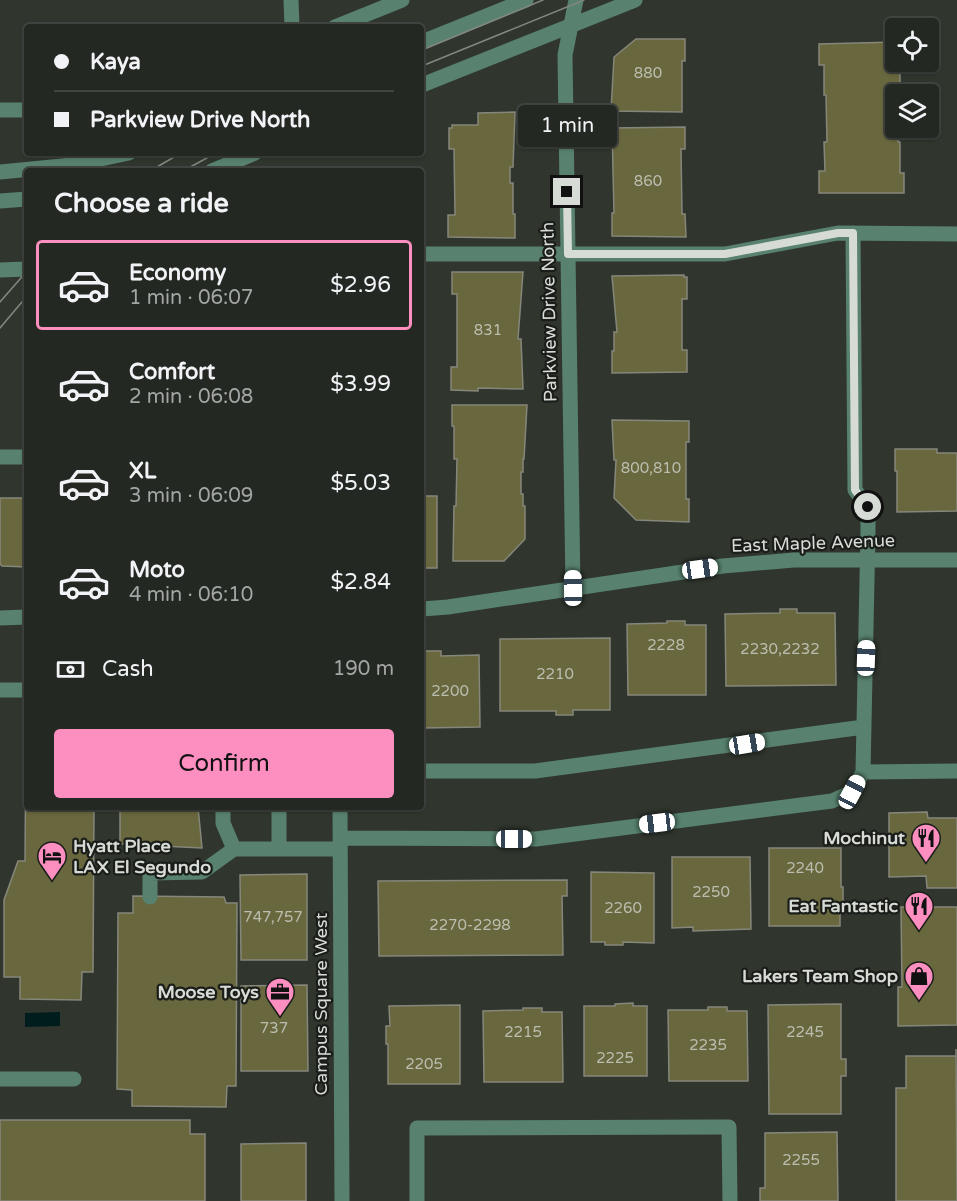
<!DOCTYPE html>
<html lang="en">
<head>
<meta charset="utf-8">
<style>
	body { margin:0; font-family:"Varela Round",sans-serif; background:#30342f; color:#f1f3f6; height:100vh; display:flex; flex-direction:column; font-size:22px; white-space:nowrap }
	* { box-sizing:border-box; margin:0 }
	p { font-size:20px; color:#a3a6a5 }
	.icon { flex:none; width:33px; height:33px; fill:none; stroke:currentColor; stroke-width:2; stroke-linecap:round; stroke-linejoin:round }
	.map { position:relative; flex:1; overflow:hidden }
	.details { position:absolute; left:24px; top:168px; width:400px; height:642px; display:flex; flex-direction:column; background:#242822; border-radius:6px; box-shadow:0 2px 4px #0004,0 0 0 2px #414440 }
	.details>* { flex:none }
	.top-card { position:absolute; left:24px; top:24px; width:400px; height:132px; border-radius:6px; box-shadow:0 2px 4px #0004,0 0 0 2px #414440; display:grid; align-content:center; height:132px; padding:0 30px; background:#242822 }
	.fabs { position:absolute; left:885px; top:18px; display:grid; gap:12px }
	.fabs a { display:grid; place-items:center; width:54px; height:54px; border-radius:6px; background:#242822; box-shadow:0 2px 4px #0004,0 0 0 2px #414440; font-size:30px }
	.end { position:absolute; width:27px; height:27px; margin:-14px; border:8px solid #d7dbd5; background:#111; box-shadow:0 0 0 3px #111 }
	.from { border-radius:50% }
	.bubble { position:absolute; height:42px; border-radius:6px; background:#242822; box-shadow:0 2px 4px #0004,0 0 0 2px #414440; font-size:20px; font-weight:600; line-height:42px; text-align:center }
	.car { position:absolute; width:18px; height:36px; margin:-18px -9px; border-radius:8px; box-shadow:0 0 4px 2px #0007; background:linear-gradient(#fff 24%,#345 0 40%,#fff 0 76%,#345 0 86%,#fff 0) }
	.top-card b { display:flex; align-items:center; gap:21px; height:57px; font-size:22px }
	.top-card b+b { border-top:2px solid #414440 }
	.top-card i { width:15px; height:15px; background:#f1f3f6 }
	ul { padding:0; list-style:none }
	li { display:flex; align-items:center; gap:18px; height:90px; margin:0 12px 9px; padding:0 18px; border:3px solid transparent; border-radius:6px }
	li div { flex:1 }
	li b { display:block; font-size:22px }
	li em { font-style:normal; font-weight:600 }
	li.on { border-color:#fd8ec0 }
	li>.icon { width:54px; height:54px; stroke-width:1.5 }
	h2 { padding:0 30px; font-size:27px; line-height:72px }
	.pay { display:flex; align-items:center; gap:15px; height:66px; padding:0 30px; font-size:22px }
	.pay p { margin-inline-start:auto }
	.primary-button { display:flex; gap:12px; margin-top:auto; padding:12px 30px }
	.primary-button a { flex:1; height:69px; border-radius:6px; background:#fd8ec0; color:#111; font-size:24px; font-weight:600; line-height:69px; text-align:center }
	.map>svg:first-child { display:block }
	.water { fill:#001d1d }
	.building { fill:#68673d; stroke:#86877b; stroke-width:1.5 }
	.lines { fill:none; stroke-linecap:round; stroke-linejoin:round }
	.minor { stroke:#58826f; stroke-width:15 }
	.tram { stroke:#828780; stroke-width:1.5 }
	.route { stroke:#d7dbd5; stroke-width:8 }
	.labels { text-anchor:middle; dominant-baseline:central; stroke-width:4.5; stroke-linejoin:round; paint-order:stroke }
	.number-label { font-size:15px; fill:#bbbeaf }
	.street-label { font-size:18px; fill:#d7dbd5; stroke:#1a1d19 }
	.poi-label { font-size:18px; font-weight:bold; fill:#d7dbd5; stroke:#1a1d19; text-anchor:end }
</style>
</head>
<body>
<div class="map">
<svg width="957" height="1201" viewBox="0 0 957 1201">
	<rect width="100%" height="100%" fill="#30362e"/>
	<path class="water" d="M60 1012V1026L25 1027V1013Z"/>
	<path class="building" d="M636 39H685V61H682V112L611 111 614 57Z
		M896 42V62H904V64H900V94H896V128H898V142H900V173H904V193H819V171H825L824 142H827L826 95H824V65H819V44Z
		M515 112 513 167H510V183H513V214H515V238L448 237V215H455L454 149H449V128H452V125H478V113Z
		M685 127V149H681L682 214H685L686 237 612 236V213H614L612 128Z
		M452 272H523L518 339H521L523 389 478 388V391L451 390V367H457V294H452Z
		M684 275V277H687V299H682V350H687V372L612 373V351H614V332H617L612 276Z
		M452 405H527L524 459H523V472H521V494H523V506H525V539L504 561H453L454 506H456L457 459H454V426H452Z
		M612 420 689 421V442H686V499H689V522L636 520 614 498 616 460H614Z
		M895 449H937V453H957V511L897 512V471H895Z
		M26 496 27 567 2 566 0 564V498H26Z
		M422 496H437V568H423L422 566Z
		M780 609H797V613H835L836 685 726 686 725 614 780 613Z
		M667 621H685V625H706V695H628L627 624 667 623Z
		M610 638V710H573V715H556V711H500V639Z
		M424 651H441V656L479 655 480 727 422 728V655H424Z
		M26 729 27 807H94L93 972H82L81 1000 20 999V977H4V900L18 861H25Z
		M120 807H198L202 848 120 844Z
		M927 812 928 818H957V888H927L926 876 889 877V813Z
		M769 848H841V887H843V906H840V926H769Z
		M672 857H750L751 929 693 931V927L672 928Z
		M591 872 654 873V943L623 942V945H605V942H591Z
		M307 874V960H241L240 875Z
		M567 880V896H562L563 955 379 956 378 881Z
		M133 896 224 897 226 903H237L236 1086H227L226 1107 132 1106V1090L117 1089 118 913H133Z
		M901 907H957V1025L898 1026V987H902Z
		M307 985 308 1071H241V986Z
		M633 1003V1006H647V1076H584V1006H615V1004Z
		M841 1004V1059H846V1076H841V1114H769L768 1005Z
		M460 1005V1084H388V1044H386V1026H390L389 1006Z
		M708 1007H727V1011H747L748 1081H669L668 1010H708Z
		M523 1008H542V1012H562L563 1082H484L483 1011 523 1010Z
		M956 1049 957 1201H896V1088H906V1056H956Z
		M0 1120H190V1134H205V1201H0Z
		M837 1132 838 1201H760V1188H765V1133Z
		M306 1143V1201H241V1144Z"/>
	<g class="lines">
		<path class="minor" d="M291 0 292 27
			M335 27 402 0
			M422 42 526 0
			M422 85 635 0
			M0 110H27
			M212 171 255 153
			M0 172 72 165 129 153
			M0 201 27 199
			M422 254H725L838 233 957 234
			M0 270 27 269
			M0 457H27
			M573 588 565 55 576 0
			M422 609 448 607 723 566 794 560H957
			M0 618 27 617
			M0 690H27
			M422 771H535L864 727
			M863 772 957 771
			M223 807V823L234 849
			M279 807V849
			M340 807 342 1201
			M340 838 536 839 832 801 852 792 863 772 868 531V507L855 490 853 233
			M150 897V873L202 872 234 849H340
			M0 1079H74
			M417 1201V1128L721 1127H729L730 1201"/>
		<path class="tram" d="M422 50 543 0
			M422 66 584 0
			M150 171 181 153
			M183 171 216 153
			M0 302 27 271
			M0 328 27 296"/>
	</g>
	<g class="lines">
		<path class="route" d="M567 192 568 254H725L838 233H853L855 490 868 507"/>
	</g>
	<defs>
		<g id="restaurant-pin" transform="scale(1.5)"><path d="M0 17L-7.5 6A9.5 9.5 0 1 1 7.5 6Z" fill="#fd8ec0" stroke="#1a1d19"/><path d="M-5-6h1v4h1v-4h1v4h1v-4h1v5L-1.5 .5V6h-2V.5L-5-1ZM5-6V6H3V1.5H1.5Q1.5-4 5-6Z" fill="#111"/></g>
		<g id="hotel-pin" transform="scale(1.5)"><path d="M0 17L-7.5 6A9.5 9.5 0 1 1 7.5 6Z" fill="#fd8ec0" stroke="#1a1d19"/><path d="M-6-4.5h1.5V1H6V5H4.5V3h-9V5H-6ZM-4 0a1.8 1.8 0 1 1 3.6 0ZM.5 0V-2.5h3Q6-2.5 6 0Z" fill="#111"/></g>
		<g id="shop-pin" transform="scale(1.5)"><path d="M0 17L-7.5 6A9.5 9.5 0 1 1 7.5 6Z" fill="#fd8ec0" stroke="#1a1d19"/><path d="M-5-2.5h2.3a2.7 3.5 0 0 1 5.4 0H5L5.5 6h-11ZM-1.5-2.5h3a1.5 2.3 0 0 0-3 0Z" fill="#111"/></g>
		<g id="office-pin" transform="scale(1.5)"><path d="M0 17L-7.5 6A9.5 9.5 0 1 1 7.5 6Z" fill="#fd8ec0" stroke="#1a1d19"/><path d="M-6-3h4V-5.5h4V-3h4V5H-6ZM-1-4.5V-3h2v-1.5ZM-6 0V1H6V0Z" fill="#111"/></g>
	</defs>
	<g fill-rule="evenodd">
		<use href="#restaurant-pin" x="926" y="838"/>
		<use href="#hotel-pin" x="52" y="856"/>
		<use href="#restaurant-pin" x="919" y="906"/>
		<use href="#shop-pin" x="919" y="976"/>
		<use href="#office-pin" x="280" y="992"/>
	</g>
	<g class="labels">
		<g class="number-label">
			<text x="648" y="73">880</text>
			<text x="648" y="181">860</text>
			<text x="488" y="330">831</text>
			<text x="651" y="468">800,810</text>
			<text x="666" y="645">2228</text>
			<text x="780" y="649">2230,2232</text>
			<text x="555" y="674">2210</text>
			<text x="450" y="691">2200</text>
			<text x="805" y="868">2240</text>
			<text x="711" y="892">2250</text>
			<text x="623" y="908">2260</text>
			<text x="273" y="917">747,757</text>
			<text x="470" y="925">2270-2298</text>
			<text x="274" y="1028">737</text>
			<text x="523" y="1032">2215</text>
			<text x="805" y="1032">2245</text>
			<text x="708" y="1045">2235</text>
			<text x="615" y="1058">2225</text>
			<text x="424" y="1064">2205</text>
			<text x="801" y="1160">2255</text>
		</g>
		<g class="street-label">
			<text transform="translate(549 312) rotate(-91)">Parkview Drive North</text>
			<text transform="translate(813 543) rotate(-2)">East Maple Avenue</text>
			<text transform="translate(321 1004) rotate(-90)">Campus Square West</text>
		</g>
		<g class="poi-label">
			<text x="905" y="838">Mochinut</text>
			<text x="73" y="846" text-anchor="start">Hyatt Place<tspan x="73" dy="21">LAX El Segundo</tspan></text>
			<text x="898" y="906">Eat Fantastic</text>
			<text x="898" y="976">Lakers Team Shop</text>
			<text x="259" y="992">Moose Toys</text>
		</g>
	</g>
</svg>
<div class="fabs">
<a><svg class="icon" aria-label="locate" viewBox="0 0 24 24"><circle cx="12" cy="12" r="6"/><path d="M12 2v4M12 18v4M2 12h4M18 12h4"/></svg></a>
<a><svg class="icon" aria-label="layers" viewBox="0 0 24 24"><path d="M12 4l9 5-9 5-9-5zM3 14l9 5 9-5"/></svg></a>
</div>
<i class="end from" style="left:868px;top:507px"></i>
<i class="end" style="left:567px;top:192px"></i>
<div class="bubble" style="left:518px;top:105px;width:99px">1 min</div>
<i class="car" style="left:700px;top:569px;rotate:82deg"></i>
<i class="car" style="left:573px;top:588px;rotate:359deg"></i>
<i class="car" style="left:866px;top:658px;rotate:2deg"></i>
<i class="car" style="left:747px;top:744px;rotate:81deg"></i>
<i class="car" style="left:852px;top:792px;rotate:28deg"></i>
<i class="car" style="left:657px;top:823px;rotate:263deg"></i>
<i class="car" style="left:514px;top:839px;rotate:90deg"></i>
<div class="top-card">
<b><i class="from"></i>Kaya</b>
<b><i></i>Parkview Drive North</b>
</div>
<section class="details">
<h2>Choose a ride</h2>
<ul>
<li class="on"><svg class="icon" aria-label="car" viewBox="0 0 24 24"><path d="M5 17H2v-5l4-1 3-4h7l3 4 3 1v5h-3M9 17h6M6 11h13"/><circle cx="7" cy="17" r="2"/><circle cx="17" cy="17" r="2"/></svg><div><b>Economy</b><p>1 min · 06:07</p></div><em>$2.96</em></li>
<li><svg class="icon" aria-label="car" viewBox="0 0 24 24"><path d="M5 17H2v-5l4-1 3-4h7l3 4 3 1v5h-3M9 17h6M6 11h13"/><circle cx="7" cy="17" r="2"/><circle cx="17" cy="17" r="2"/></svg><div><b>Comfort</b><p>2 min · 06:08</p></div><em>$3.99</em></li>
<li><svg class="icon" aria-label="car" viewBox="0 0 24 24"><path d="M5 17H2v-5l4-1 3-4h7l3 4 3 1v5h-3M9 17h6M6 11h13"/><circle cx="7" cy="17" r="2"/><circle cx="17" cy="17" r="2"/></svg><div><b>XL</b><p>3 min · 06:09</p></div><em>$5.03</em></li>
<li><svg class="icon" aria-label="car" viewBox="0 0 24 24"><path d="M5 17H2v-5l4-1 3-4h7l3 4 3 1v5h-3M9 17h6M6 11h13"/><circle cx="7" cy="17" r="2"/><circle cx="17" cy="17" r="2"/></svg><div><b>Moto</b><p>4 min · 06:10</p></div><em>$2.84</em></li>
</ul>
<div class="pay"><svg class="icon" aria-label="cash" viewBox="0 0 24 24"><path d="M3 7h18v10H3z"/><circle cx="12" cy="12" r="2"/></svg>Cash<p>190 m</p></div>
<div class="primary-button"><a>Confirm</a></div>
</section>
</div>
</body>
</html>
